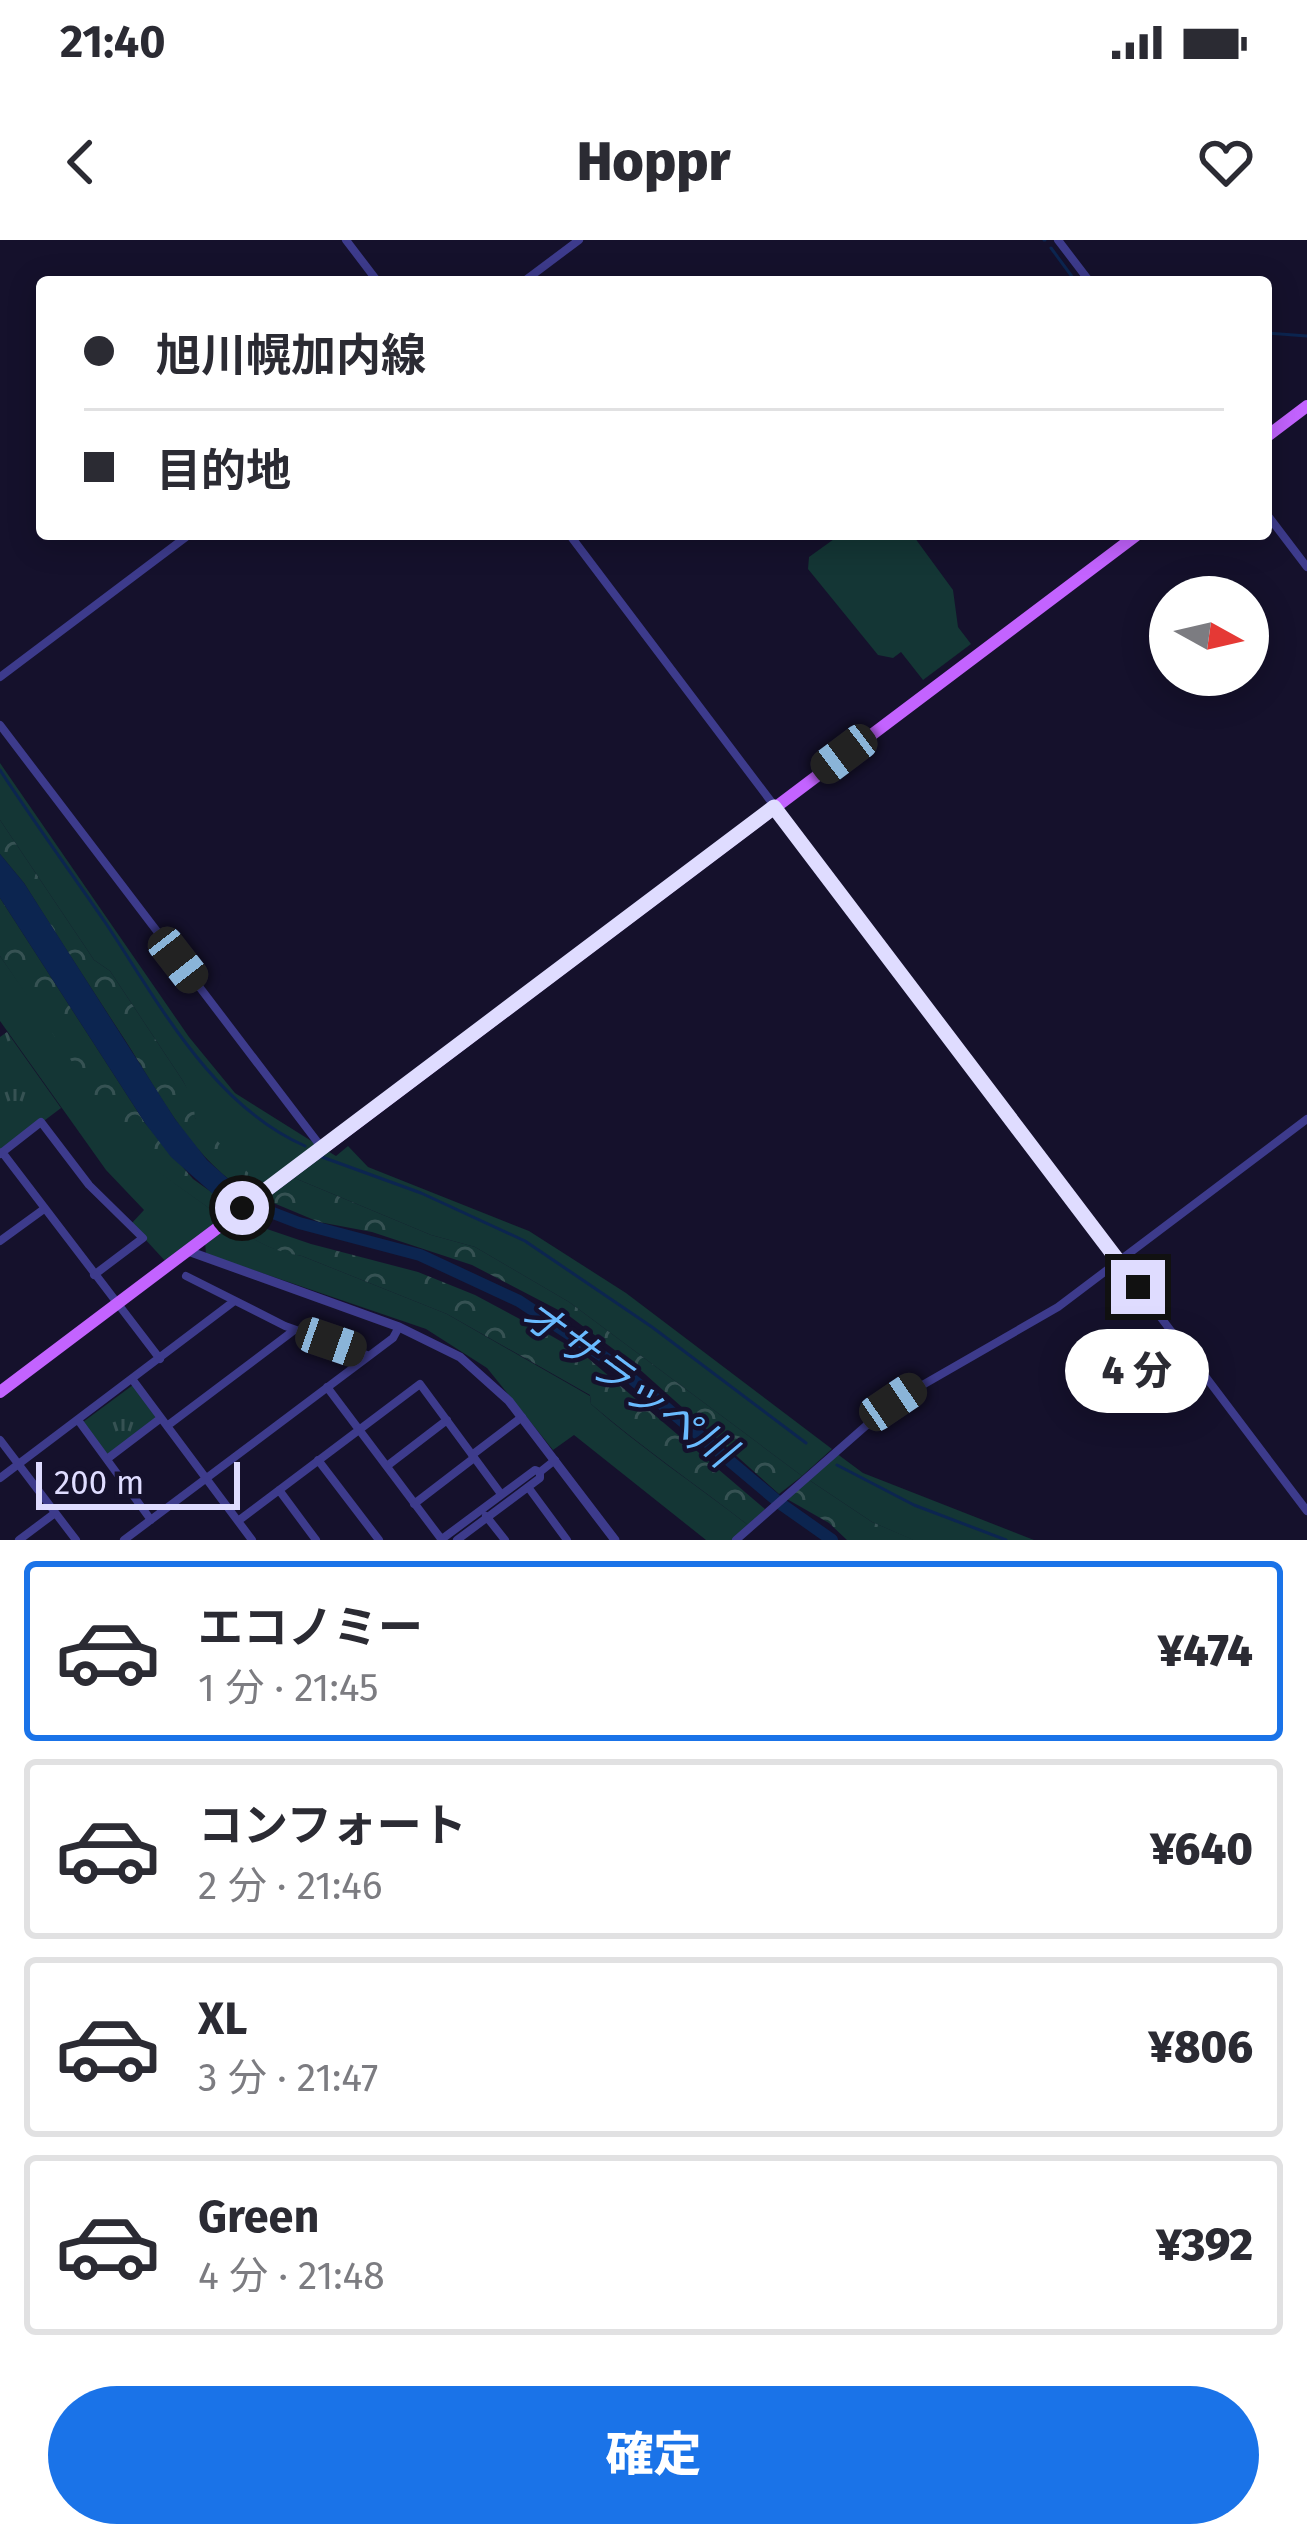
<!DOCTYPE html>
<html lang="ja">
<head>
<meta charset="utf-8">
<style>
	body { margin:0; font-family:"Fira Sans","Noto Sans JP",sans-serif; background:#f2f2f3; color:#2b2b33; height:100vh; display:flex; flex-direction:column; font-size:45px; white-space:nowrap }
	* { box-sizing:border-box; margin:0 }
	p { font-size:39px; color:#7c7c81 }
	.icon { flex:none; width:66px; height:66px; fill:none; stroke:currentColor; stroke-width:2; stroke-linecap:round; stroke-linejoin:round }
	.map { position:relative; height:1300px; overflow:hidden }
	.side { display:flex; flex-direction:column; background:#fff; flex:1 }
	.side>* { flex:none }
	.top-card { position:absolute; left:36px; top:36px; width:1236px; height:264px; border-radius:12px; box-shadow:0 6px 30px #0003; display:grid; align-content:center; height:264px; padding:0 48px; background:#fff }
	.needle { width:78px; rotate:98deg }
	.fabs { position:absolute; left:1149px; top:336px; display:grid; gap:24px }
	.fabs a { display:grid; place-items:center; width:120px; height:120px; border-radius:50%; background:#fff; box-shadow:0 6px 30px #0003; font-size:60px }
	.scale { position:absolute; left:36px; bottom:30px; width:204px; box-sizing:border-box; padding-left:12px; border:6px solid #dfdcff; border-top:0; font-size:33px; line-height:42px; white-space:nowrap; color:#dfdcff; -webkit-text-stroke:9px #15112c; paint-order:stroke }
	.end { position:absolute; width:54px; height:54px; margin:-27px; border:15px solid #dfdcff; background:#111; box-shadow:0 0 0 6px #111 }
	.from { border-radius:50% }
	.bubble { position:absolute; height:84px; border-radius:42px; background:#fff; box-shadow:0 6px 30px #0003; font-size:39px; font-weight:800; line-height:84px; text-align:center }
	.car { position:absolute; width:36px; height:72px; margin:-36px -18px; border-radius:15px; box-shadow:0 0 9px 3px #0007; background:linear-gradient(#222 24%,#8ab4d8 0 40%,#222 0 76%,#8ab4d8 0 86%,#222 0) }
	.top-card b { display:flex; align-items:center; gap:42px; height:114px; font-size:45px }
	.top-card b+b { border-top:3px solid #e1e1e2 }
	.top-card i { width:30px; height:30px; background:#2b2b33 }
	ul { padding:21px 0 0; list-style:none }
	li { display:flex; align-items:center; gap:36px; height:180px; margin:0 24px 18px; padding:0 24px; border:6px solid #e1e1e2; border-radius:12px }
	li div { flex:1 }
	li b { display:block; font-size:45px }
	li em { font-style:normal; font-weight:800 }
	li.on { border-color:#1a73e8 }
	li>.icon { width:108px; height:108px; stroke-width:1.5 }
	.primary-button { display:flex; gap:24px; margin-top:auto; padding:24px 48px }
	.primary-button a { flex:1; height:138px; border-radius:72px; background:#1a73e8; color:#fff; font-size:48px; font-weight:800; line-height:138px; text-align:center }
	.status { display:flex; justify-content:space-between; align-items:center; height:84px; padding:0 60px; background:#fff; direction:ltr }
	.status svg { height:33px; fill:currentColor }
	header { display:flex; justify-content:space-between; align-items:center; height:156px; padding:0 48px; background:#fff; font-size:54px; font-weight:800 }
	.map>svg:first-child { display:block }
	.green { fill:#143635 }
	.forest { fill:url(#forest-crowns) }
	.park { fill:url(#park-tufts) }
	.water { fill:#0c2550 }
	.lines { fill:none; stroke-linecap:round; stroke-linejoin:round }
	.stream { stroke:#0c2550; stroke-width:3 }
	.river { stroke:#0c2550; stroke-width:12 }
	.minor { stroke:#3d3b8c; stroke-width:8 }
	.tertiary { stroke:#3d3b8c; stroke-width:9 }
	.primary { stroke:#c363ff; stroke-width:12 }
	.route { stroke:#dfdcff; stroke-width:15 }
	.labels { text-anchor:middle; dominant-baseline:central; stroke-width:9; stroke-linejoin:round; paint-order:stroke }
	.water-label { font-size:42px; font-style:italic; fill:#6abbff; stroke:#15112c }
</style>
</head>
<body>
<div class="status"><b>21:40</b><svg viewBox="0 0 49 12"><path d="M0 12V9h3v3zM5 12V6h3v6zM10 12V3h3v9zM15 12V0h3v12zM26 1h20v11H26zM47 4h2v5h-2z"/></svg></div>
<header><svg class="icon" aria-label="back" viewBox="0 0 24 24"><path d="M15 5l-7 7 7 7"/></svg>Hoppr<svg class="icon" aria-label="heart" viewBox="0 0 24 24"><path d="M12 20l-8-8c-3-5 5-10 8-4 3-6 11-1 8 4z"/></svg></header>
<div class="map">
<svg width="1307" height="1300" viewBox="0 0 1307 1300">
	<defs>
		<pattern id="forest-crowns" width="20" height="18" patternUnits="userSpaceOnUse" patternTransform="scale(3)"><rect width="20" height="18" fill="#143635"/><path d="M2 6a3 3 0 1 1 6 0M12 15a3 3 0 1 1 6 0" fill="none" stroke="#365253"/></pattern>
		<pattern id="park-tufts" width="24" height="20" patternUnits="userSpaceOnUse" patternTransform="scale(3)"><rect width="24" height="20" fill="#143635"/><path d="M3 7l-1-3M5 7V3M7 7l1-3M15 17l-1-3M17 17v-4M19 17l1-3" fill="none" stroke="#365253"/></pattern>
	</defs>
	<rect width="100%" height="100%" fill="#15112c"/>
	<path class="green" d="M841 294H912L953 350 958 387 971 404 923 440 901 412 893 418 878 415 808 329 809 317Z
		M0 523 189 797 235 853 321 907 264 949C244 928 207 906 195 878 190 865 191 856 183 841L110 731 94 720 0 580Z
		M0 716 144 921 223 978 167 1023 131 984 144 970 106 930 0 781Z
		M348 906 368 927 529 991 626 1053 832 1209 802 1236 569 1062 475 1007 431 995 292 937 326 910 336 916Z
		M230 983C254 1001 273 1011 302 1016L447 1074 590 1156 591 1164C641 1208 695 1244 748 1285L732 1300H706L574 1195 553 1210 487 1128 426 1089 206 1014 205 1002Z
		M836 1213 863 1233 1034 1300H913L872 1282 809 1240Z"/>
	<path class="forest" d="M0 580 94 720 110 731 183 841 193 859 195 878 264 949 254 956C194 923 161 856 125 800 91 748 57 695 24 643L0 614Z
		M0 658 145 883 193 939 235 969 223 978 144 922 115 885 0 716Z
		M292 937 431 995 475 1007 569 1062 802 1236 779 1254 636 1126 568 1075 472 1025 372 992 319 982 264 959Z
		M240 975 261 987 311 1004 418 1032 475 1055 548 1094 583 1114 765 1269 748 1285C695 1244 641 1207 591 1164L590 1155 447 1074 302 1016C273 1012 254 1001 230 983Z
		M809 1240 872 1282 914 1300H847L829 1283 787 1259Z"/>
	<path class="park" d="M7 792 61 868 0 914V797Z
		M133 1145 157 1179 106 1215 83 1182Z"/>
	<path class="water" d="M0 614 24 643 175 879 207 920 236 946 272 965 254 981 221 961 171 917 145 883 0 658Z"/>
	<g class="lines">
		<path class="stream" d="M1044 0H1045
			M1051 8 1076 42
			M1266 93 1307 96
			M0 530C34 582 70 631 105 682 159 763 212 865 305 906
			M322 917 421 953 525 1001 652 1087 806 1203
			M837 1225 914 1265 1006 1300"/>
		<path class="river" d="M255 966 299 983 420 1015 519 1061 613 1123 781 1264 832 1300"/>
		<path class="minor" d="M346 0 378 42
			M1058 0 1090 42
			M523 42 579 0
			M1266 273 1307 327
			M569 294 1307 1271
			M0 437 190 294
			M0 485 322 908
			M2 912 160 1119
			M0 914 41 882 89 945 143 998 94 1035
			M0 1001 44 969
			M186 1036 285 1086 367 1115
			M132 1139 252 1300
			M327 1147 442 1300
			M78 1180 151 1280
			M167 1186 293 1091
			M0 1200 76 1300
			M472 1215 522 1177
			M107 1219 161 1178
			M318 1220 379 1300
			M387 1226 447 1180
			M0 1238 233 1062
			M528 1247 567 1300
			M279 1250 316 1300
			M414 1264 474 1218
			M486 1276 505 1300
			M238 1281 420 1144 501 1254
			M442 1299 535 1230 540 1232 555 1220
			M19 1300 55 1273
			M124 1300 393 1098 399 1087
			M457 1300 540 1238V1232
			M736 1300 893 1162 1058 1067 1307 879"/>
		<path class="tertiary" d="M188 1011 399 1087 460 1117 509 1161 615 1300"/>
		<path class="primary" d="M1266 197 1307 166
			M0 1152 1138 294"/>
	</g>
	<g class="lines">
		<path class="route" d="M242 968 774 567 1138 1047"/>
	</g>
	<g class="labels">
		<g class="water-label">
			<text transform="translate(627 1143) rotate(36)">オサラッペ川</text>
		</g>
	</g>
</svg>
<div class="fabs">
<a><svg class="needle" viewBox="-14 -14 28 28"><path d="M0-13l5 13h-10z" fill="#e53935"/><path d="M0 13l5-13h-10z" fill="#7c7c81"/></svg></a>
</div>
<div class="scale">200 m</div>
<i class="end from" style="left:242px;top:968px"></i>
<i class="end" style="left:1138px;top:1047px"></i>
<div class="bubble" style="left:1065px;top:1089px;width:144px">4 分</div>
<i class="car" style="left:844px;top:514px;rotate:233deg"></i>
<i class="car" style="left:178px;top:720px;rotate:142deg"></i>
<i class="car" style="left:331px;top:1102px;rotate:109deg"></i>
<i class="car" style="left:893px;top:1162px;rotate:56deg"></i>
<div class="top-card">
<b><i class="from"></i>旭川幌加内線</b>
<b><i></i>目的地</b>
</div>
</div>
<section class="side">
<ul>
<li class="on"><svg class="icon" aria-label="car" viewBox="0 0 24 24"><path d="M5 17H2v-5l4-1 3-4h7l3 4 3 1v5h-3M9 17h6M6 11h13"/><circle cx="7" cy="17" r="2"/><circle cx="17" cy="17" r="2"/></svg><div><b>エコノミー</b><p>1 分 · 21:45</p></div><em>¥474</em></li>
<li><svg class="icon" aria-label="car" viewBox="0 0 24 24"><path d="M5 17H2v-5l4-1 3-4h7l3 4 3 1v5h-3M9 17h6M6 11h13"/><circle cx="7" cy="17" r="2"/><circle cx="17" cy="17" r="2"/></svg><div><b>コンフォート</b><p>2 分 · 21:46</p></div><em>¥640</em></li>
<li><svg class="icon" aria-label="car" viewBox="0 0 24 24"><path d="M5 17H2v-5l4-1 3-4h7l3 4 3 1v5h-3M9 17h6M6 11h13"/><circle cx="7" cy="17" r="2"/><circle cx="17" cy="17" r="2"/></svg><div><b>XL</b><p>3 分 · 21:47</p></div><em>¥806</em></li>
<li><svg class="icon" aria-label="car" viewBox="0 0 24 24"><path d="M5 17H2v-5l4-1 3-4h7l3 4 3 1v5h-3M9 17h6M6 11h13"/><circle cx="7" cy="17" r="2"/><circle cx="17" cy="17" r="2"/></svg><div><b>Green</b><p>4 分 · 21:48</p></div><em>¥392</em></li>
</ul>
<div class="primary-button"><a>確定</a></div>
</section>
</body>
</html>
